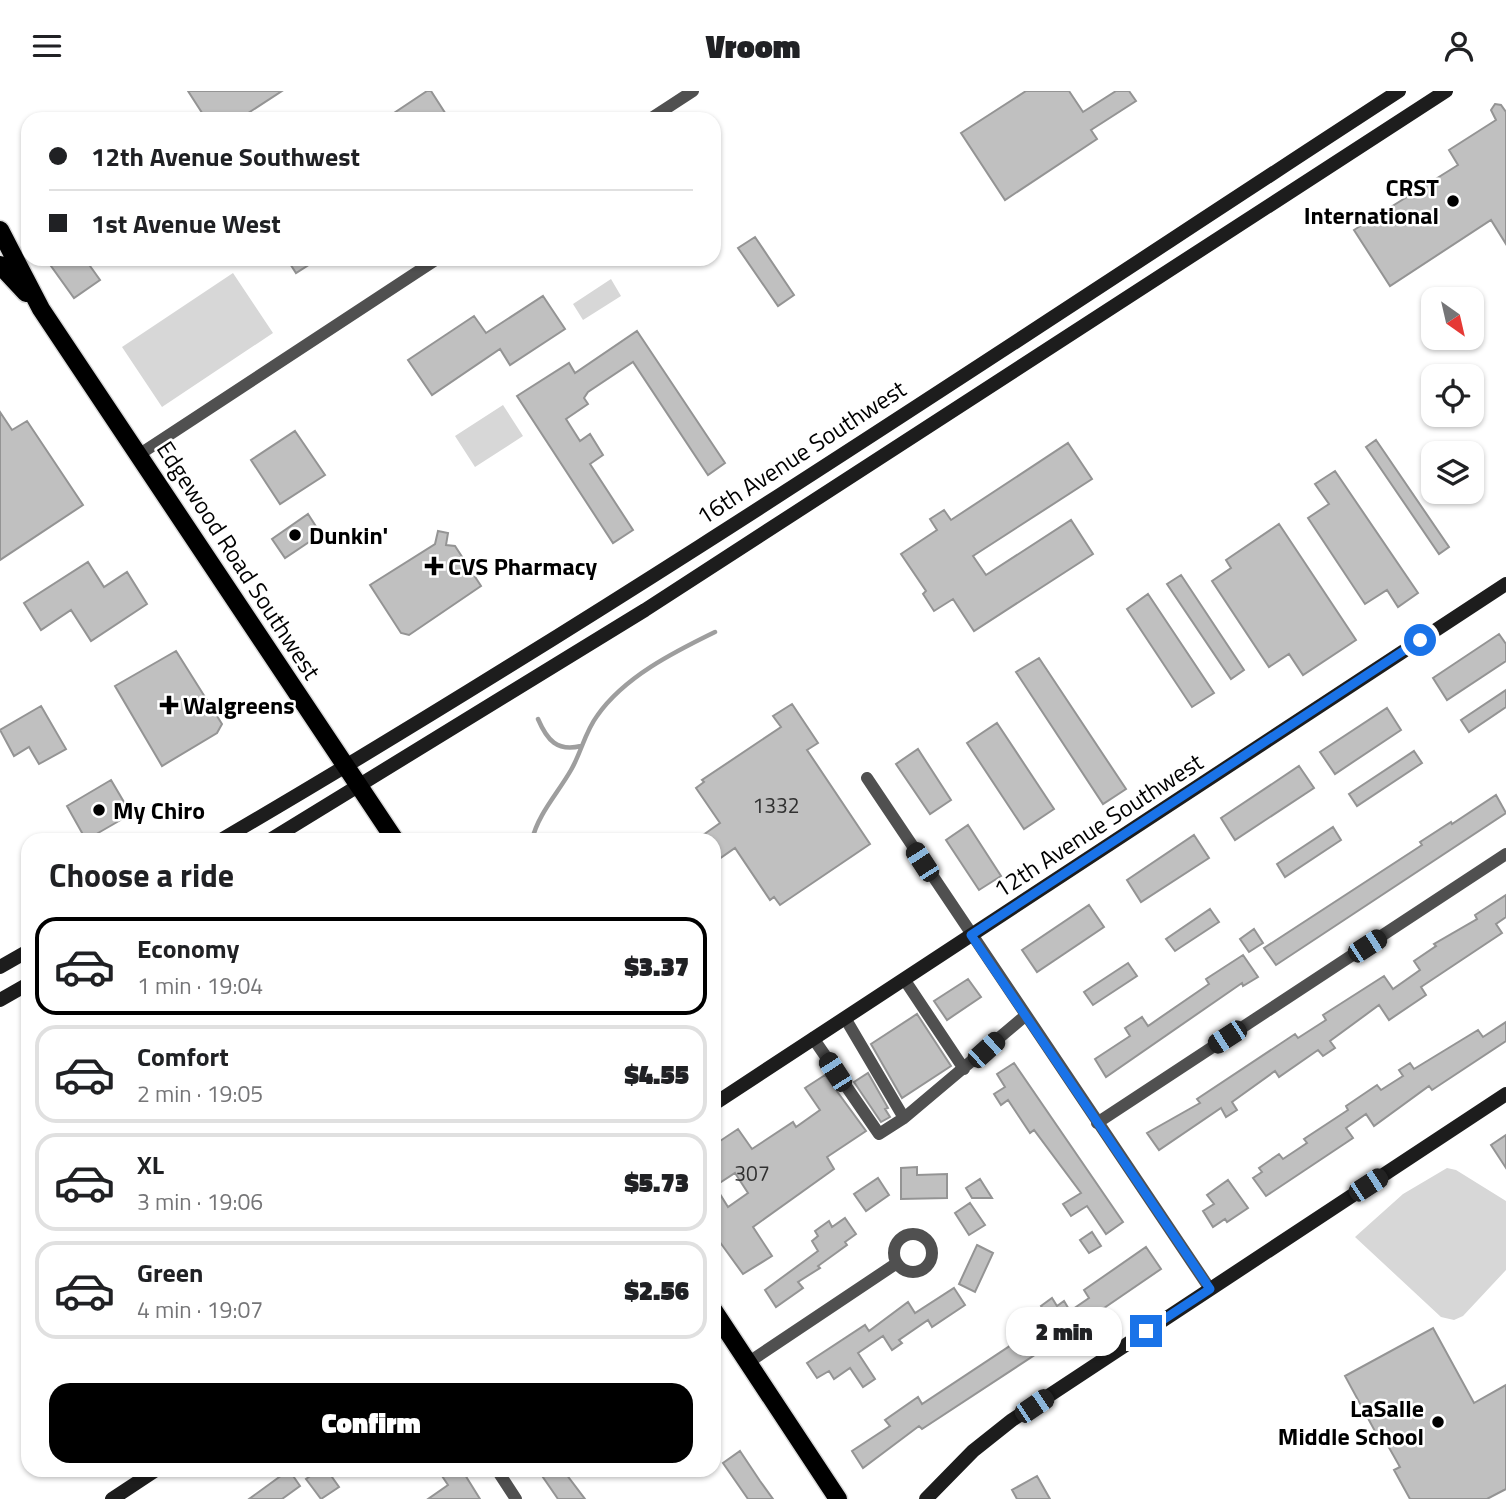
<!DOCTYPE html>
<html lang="en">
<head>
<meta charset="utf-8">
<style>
	body { margin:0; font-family:"Titillium Web",sans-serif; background:#f2f2f2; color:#202124; height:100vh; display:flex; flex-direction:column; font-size:26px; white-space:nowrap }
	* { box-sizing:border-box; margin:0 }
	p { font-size:23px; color:#757577 }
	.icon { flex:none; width:38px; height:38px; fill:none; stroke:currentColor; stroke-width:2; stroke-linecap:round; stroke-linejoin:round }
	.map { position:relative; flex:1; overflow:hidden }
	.details { position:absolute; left:21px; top:742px; width:700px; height:644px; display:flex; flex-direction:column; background:#fff; border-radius:21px; box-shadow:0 2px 5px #0004 }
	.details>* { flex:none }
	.top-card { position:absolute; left:21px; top:21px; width:700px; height:154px; border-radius:21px; box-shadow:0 2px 5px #0004; display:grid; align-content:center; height:154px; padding:0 28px; background:#fff }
	.needle { width:46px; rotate:146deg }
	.fabs { position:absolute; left:1421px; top:196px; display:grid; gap:14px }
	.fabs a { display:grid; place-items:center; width:63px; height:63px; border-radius:14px; background:#fff; box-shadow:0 2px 5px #0004; font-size:35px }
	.end { position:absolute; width:32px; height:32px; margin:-16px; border:9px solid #1a73e8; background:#fff; box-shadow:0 0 0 4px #fff }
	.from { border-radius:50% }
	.bubble { position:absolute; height:49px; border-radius:21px; background:#fff; box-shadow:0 2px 5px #0004; font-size:23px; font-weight:800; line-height:49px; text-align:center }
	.car { position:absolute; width:21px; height:42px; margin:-21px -10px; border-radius:9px; box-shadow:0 0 5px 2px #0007; background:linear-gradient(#222 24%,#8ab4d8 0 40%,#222 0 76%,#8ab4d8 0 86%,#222 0) }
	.top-card b { display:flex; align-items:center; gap:24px; height:66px; font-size:26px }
	.top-card b+b { border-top:2px solid #e0e0e0 }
	.top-card i { width:18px; height:18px; background:#202124 }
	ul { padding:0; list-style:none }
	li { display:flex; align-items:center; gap:21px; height:98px; margin:0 14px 10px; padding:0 14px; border:4px solid #e0e0e0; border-radius:21px }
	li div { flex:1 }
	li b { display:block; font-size:26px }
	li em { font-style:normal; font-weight:800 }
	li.current { border-color:#000 }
	li>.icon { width:63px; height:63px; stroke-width:1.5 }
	h2 { padding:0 28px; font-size:32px; line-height:84px }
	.button { display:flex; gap:14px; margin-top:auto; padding:14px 28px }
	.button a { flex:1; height:80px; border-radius:21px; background:#000; color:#fff; font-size:28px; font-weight:800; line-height:80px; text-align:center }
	header { display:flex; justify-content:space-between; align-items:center; height:91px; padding:0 28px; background:#fff; font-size:32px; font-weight:800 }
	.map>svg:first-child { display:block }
	.green { fill:#d7d7d7 }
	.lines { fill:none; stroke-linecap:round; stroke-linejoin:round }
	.stream { stroke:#9e9e9e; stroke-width:4.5 }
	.building { fill:#c0c0c0; stroke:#949494; stroke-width:2; fill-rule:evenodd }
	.primary-casing { stroke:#dbdbdb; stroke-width:21 }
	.street { stroke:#505050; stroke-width:12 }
	.secondary { stroke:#1d1d1d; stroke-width:14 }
	.primary { stroke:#000; stroke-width:18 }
	.route { stroke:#1a73e8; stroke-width:9 }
	.poi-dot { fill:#000; stroke:#fff; stroke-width:2.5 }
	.labels { text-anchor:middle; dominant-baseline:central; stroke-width:5; stroke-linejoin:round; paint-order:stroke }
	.number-label { font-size:21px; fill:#303030 }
	.poi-label { font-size:24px; font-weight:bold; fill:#000; stroke:#fff; text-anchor:start }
	.street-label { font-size:24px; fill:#000; stroke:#fff }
</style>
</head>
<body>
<header><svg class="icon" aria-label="menu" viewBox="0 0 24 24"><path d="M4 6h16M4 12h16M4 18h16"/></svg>Vroom<svg class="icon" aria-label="person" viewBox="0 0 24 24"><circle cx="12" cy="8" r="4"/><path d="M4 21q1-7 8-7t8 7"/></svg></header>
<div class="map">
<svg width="1506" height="1408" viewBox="0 0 1506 1408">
	<rect width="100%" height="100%" fill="#fff"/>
	<path class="green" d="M233 182 273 242 162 316 122 256Z
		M611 188 621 205 583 229 573 213Z
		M503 314 523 345 475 376 455 345Z
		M1447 1077 1456 1079 1506 1110V1179L1463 1225 1454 1229 1441 1226 1355 1146 1403 1103Z"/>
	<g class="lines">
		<path class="stream" d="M538 628C547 649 557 661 581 655
			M532 749C538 723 558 702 571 679 581 662 585 641 597 625 624 586 674 561 715 541"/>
	</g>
	<path class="building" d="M188 0H282L239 28H206Z
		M427 0H431L449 28H385Z
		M1026 0H1069L1083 21 1116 0H1129L1136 10 1091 39 1097 48 1005 109 961 42Z
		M1495 13 1501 14 1506 21V153L1491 129 1390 195 1354 139 1458 74 1449 59 1496 29 1491 19Z
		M755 146 794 204 778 215 738 157Z
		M46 168H85L100 189 74 207Z
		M287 168H318L296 182Z
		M543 205 565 238 510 274 500 258 432 304 408 269 474 225 486 242Z
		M637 240 725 372 708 384 633 271 588 301 584 307 588 313 566 328 580 350 590 343 603 364 590 373 633 439 613 452 517 305 569 272 575 282Z
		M0 321 12 339 27 330 83 414 0 469Z
		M295 340 325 384 280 413 251 369Z
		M1376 349 1449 456 1439 463 1366 356Z
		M1068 352 1092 388 973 465 986 484 1071 429 1093 463 974 540 953 508 934 520 923 503 926 500 901 463 937 439 930 428 944 419 951 429Z
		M1335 380 1418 502 1398 516 1387 499 1365 513 1308 427 1329 413 1315 393Z
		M308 423 317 437 311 441 315 447 285 467 272 448Z
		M1279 433 1356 549 1303 584 1289 563 1269 576 1212 490 1231 477 1226 469Z
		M438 440 448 442 446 454 455 455 481 495 409 544 401 542 370 494 435 453Z
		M88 471 104 496 127 481 147 513 91 550 71 519 41 539 24 512Z
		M1181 484 1244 579 1231 588 1167 493Z
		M1148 503 1214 602 1192 616 1127 518Z
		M1499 543 1506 553V570L1447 609 1433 587Z
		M176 560 222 633 217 642 162 675 115 595Z
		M1039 567 1126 698 1103 713 1016 581Z
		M1506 599V616L1469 641 1461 629Z
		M792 613 818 652 807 659 870 753 780 814 774 806 770 809 735 757 719 768 714 761V749H696L720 732 696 697 704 691 702 689 781 636 773 625Z
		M41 615 66 658 39 673 29 656 14 665 0 639Z
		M1387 617 1401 639 1335 683 1320 661Z
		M997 632 1054 718 1024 738 967 652Z
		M918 658 951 709 930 723 896 673Z
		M1414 660 1422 672 1357 715 1349 703Z
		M1299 675 1314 697 1235 749 1221 727Z
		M111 689 131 723 86 749 67 715Z
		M1496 704 1506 722 1276 874 1264 857 1422 754 1420 751 1451 731 1452 733Z
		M968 734 1001 785 979 799 946 749Z
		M1333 736 1341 749 1285 786 1277 773Z
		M1194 744 1209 767 1141 811 1127 789Z
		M1506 804V826L1496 833 1502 842 1421 896 1426 904 1389 929 1379 914 1330 950 1335 957 1323 965 1318 959 1279 986 1275 980 1232 1011 1237 1019 1226 1026 1221 1017 1159 1059 1147 1042 1200 1012 1197 1008 1295 943 1298 947 1326 929 1323 924 1384 885 1393 898 1420 879 1414 870 1436 855 1434 853 1477 828 1475 824Z
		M1089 814 1104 836 1037 881 1022 859Z
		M1210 818 1219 831 1175 860 1166 848Z
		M1254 838 1263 852 1249 861 1240 848Z
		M1243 864 1258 886 1243 895 1242 892 1106 986 1095 968 1130 945 1125 937 1142 926 1148 935 1209 893 1206 888Z
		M1128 872 1137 885 1093 914 1084 901Z
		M968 888 981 906 947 929 934 910Z
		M917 923 951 975 902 1007 871 953Z
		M1506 931V950L1432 999 1429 995 1374 1035 1366 1023 1346 1037 1353 1047 1266 1105 1253 1087 1262 1081 1259 1077 1279 1063 1283 1068 1307 1052 1304 1048 1348 1019 1346 1015 1377 994 1381 999 1403 985 1399 979 1410 972 1414 978 1478 939 1483 946Z
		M1014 972 1123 1131 1106 1143 1087 1115 1071 1125 1063 1113 1081 1102 1034 1039 1030 1042 1008 1009 1001 1014 994 1003 1005 996 997 983Z
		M868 982 888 1017 885 1018 890 1026 881 1031 854 991Z
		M825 984 866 1040 827 1066 834 1078 753 1136 772 1165 743 1183 714 1143V1067L719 1064 714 1054 738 1038 752 1058 793 1031 796 1036 820 1019 805 997ZM735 1082 748 1102 728 1116 715 1095Z
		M1506 1044V1077L1491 1054Z
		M917 1076V1084L947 1083V1107L901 1108V1077Z
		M878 1087 889 1104 866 1120 854 1103Z
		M980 1088 992 1107H972L966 1097Z
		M1228 1089 1248 1117 1227 1131 1225 1128 1213 1136 1203 1120 1214 1113 1207 1104Z
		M970 1112 985 1134 969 1144 955 1122Z
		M845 1127 856 1143 845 1151 847 1154 818 1175 820 1177 798 1191 803 1197 776 1216 765 1199 818 1160 812 1150 818 1145 815 1140 829 1130 832 1136Z
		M1092 1141 1101 1155 1089 1162 1080 1149Z
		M977 1154 993 1162 975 1201 959 1193Z
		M1146 1156 1161 1178 1088 1228 1084 1224 1055 1243 1059 1248 922 1338 919 1335 863 1377 852 1360 890 1335 885 1329 918 1306 922 1313 1037 1237 1032 1230 1045 1221 1041 1215 1052 1207 1057 1215 1064 1210 1070 1220 1089 1207 1084 1199Z
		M954 1197 965 1214 932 1236 928 1229 899 1249 902 1252 892 1259 883 1245 858 1262 875 1288 863 1296 850 1277 834 1288 829 1280 817 1287 807 1272 865 1234 869 1240 908 1211 915 1222Z
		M1433 1237 1474 1312 1506 1294V1398L1487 1408H1410L1394 1379 1400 1376 1387 1353 1383 1355 1345 1285Z
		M740 1360 760 1390 773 1408H748L723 1372Z
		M289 1379 300 1395 282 1408H249Z
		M319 1379H327L339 1396 321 1408 306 1388Z
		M438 1379H462L480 1408H428L448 1394Z
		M538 1379H563L585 1408H558Z
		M1037 1385 1050 1408H1017L1012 1399Z"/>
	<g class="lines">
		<g class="primary-casing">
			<path id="primary" d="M0 139 41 218 395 749
				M0 174 26 202
				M714 1220 838 1408"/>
		</g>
		<path class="street" d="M650 28 693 0
			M140 363 437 168
			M867 687 1210 1198
			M904 888 964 978
			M845 927 904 1027 1025 925
			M813 947 879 1043 904 1027
			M1097 1032 1506 763
			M894 1162a19 19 0 1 1 38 0a19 19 0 1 1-38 0Z
			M749 1271 897 1172
			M497 1379 516 1408"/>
		<path class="secondary" d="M221 749C623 514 1009 254 1399 0
			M270 749 645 519 1446 0
			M0 876 28 860
			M0 909 28 893
			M714 1013 1506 493
			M112 1408 156 1379
			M926 1408 973 1360 1012 1329 1506 1003"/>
		<use href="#primary" class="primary"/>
	</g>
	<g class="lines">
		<path class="route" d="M1146 1240 1210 1198 971 844 1420 549"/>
	</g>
	<g class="poi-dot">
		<circle cx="1453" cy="110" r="7"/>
		<circle cx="295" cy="444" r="7"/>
		<path d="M430.5 464.5h7v7h7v7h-7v7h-7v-7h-7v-7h7z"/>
		<path d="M165.5 603.5h7v7h7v7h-7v7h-7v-7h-7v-7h7z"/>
		<circle cx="99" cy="719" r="7"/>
		<circle cx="1438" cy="1331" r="7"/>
	</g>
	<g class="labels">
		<g class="number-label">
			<text x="776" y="714">1332</text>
			<text x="752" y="1082">307</text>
		</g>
		<g class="poi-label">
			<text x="1439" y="96" text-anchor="end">CRST<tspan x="1439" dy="28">International</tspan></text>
			<text x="309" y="444">Dunkin'</text>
			<text x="448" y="475">CVS Pharmacy</text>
			<text x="183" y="614">Walgreens</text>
			<text x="113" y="719">My Chiro</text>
			<text x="1424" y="1317" text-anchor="end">LaSalle<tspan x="1424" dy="28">Middle School</tspan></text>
		</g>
		<g class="street-label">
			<text transform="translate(801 361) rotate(-33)">16th Avenue Southwest</text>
			<text transform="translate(239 469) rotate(57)">Edgewood Road Southwest</text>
			<text transform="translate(1098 734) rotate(-33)">12th Avenue Southwest</text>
		</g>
	</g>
</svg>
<div class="fabs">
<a><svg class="needle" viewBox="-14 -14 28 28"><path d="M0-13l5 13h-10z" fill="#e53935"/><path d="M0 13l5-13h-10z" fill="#757577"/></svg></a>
<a><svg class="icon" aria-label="locate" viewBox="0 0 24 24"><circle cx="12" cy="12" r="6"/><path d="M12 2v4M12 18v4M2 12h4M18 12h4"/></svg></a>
<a><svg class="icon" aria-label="layers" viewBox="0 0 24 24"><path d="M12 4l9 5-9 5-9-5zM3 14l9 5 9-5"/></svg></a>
</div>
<i class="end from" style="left:1420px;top:549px"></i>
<i class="end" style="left:1146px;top:1240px"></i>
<div class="bubble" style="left:1006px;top:1216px;width:116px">2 min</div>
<i class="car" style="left:922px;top:771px;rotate:327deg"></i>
<i class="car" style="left:1367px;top:855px;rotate:57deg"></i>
<i class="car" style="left:1227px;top:946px;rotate:237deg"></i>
<i class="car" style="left:986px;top:959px;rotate:48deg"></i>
<i class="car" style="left:835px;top:981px;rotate:327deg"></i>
<i class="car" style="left:1368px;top:1094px;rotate:57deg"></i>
<i class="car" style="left:1034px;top:1315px;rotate:56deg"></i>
<div class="top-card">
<b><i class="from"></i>12th Avenue Southwest</b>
<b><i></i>1st Avenue West</b>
</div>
<section class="details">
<h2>Choose a ride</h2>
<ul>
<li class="current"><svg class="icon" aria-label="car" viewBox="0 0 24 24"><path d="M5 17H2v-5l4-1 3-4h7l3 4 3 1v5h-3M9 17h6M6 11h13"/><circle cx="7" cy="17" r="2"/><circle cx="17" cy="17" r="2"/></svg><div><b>Economy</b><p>1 min · 19:04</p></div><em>$3.37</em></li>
<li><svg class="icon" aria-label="car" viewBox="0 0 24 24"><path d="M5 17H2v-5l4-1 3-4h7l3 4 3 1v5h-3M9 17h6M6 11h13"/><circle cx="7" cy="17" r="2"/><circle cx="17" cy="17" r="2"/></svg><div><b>Comfort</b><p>2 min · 19:05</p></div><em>$4.55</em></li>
<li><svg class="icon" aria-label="car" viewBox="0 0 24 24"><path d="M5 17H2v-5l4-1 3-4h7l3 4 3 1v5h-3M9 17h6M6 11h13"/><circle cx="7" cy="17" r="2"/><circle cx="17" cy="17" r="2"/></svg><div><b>XL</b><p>3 min · 19:06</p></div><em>$5.73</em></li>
<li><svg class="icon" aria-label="car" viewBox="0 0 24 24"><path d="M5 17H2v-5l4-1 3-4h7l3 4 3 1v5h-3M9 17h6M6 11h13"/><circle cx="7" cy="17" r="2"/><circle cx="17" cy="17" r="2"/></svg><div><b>Green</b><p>4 min · 19:07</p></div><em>$2.56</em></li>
</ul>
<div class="button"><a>Confirm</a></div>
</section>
</div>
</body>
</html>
